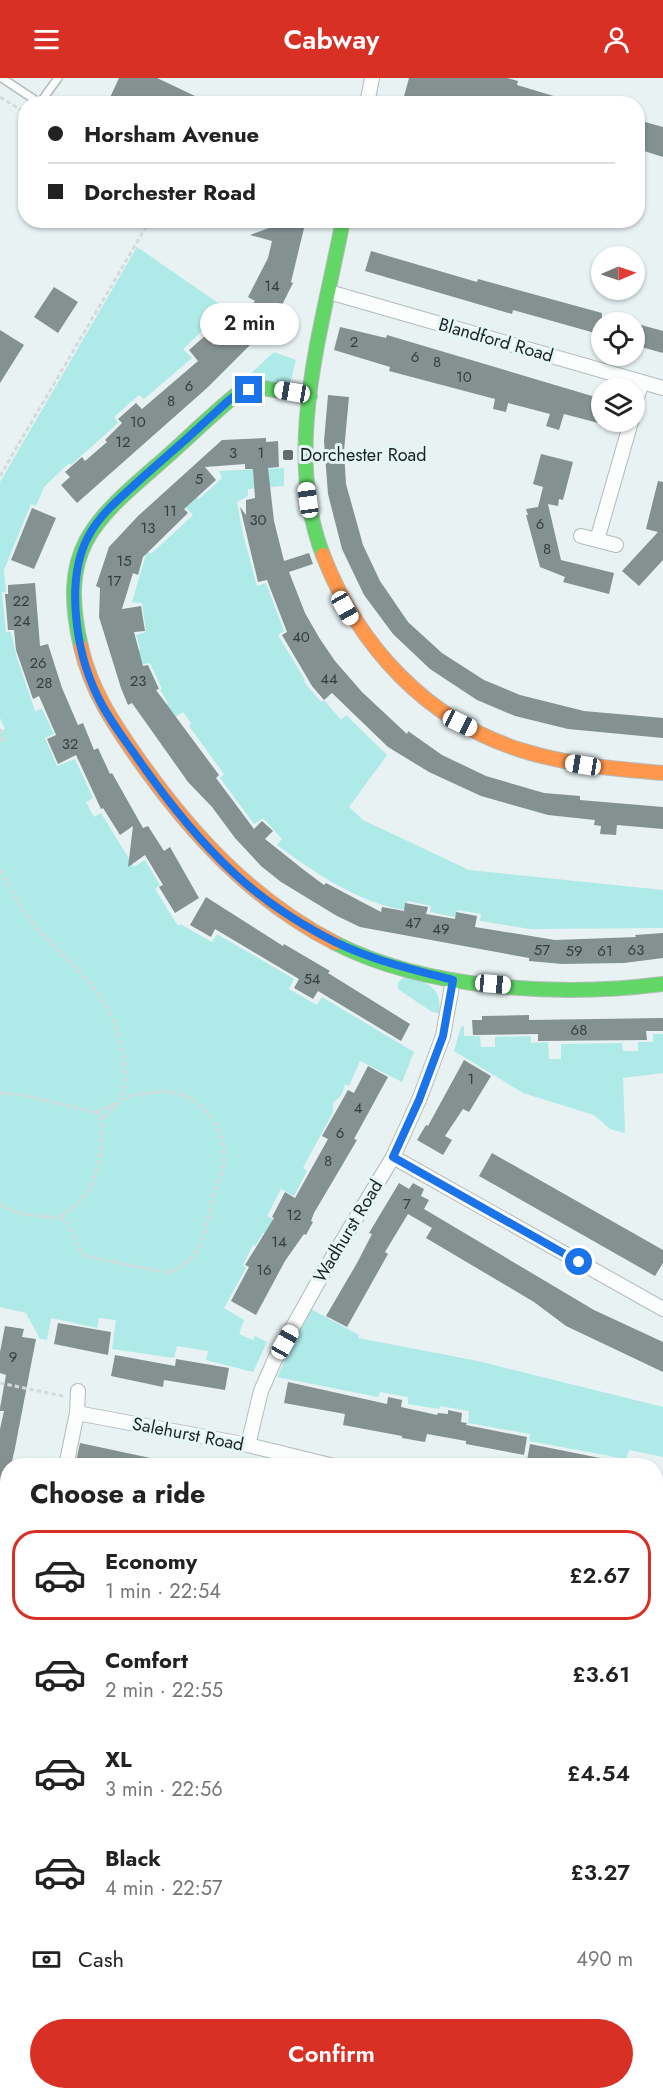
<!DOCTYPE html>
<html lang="en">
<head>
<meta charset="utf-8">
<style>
	body { margin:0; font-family:Jost,sans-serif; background:#f6f6f6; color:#222; height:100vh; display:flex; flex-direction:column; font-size:22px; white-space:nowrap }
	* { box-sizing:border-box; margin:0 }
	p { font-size:20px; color:#767676 }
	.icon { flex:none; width:33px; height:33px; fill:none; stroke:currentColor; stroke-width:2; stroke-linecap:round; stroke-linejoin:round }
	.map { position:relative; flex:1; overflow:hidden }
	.sheet { position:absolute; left:0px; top:1380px; width:663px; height:642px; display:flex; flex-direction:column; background:#fff; border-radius:24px 24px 0 0; box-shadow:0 2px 4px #0004 }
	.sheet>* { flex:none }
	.hud { position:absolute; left:18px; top:18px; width:627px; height:132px; border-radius:24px; box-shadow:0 2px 4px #0004; display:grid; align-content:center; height:132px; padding:0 30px; background:#fff }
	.needle { width:39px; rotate:88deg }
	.buttons { position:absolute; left:591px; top:168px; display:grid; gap:12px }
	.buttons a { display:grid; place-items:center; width:54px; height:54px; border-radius:50%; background:#fff; box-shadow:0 2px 4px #0004; font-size:30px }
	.end { position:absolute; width:27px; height:27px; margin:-14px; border:8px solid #1a73e8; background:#fff; box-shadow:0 0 0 3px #fff }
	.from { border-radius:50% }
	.bubble { position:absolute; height:42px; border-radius:21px; background:#fff; box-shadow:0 2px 4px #0004; font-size:20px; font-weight:600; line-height:42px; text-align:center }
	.car { position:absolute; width:18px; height:36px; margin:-18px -9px; border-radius:8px; box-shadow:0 0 4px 2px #0007; background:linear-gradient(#fff 24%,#345 0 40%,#fff 0 76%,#345 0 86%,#fff 0) }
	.hud b { display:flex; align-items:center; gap:21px; height:57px; font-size:22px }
	.hud b+b { border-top:2px solid #e0e0e0 }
	.hud i { width:15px; height:15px; background:#222 }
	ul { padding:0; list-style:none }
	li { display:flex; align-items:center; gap:18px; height:90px; margin:0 12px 9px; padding:0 18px; border:3px solid transparent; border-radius:24px }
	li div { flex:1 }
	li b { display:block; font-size:22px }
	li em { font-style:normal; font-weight:600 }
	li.selected { border-color:#d93025 }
	li>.icon { width:54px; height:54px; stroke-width:1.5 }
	h2 { padding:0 30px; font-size:27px; line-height:72px }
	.pay { display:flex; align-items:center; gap:15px; height:66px; padding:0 30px; font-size:22px }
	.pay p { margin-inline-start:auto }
	.cta { display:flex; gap:12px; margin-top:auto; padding:12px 30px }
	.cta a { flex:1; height:69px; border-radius:36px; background:#d93025; color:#fff; font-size:24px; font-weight:600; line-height:69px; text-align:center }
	header { display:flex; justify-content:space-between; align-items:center; height:78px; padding:0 30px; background:#d93025; color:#fff; font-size:27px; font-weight:600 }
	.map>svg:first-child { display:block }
	.green { fill:#aeeae8 }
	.building { fill:#849191 }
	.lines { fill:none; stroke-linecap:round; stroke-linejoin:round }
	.lane-casing { stroke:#b3baba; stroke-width:10 }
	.street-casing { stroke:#b3baba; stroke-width:16 }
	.fast-casing { stroke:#b3baba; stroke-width:16 }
	.slow-casing { stroke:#b3baba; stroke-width:16 }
	.path { stroke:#d7d9d9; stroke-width:3; stroke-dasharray:4.5 3; stroke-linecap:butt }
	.lane { stroke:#fcfdfd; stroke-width:7 }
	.street { stroke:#fcfdfd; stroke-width:14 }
	.fast { stroke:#63d668; stroke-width:14 }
	.slow { stroke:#ff974d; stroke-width:14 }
	.route { stroke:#1a73e8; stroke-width:8 }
	.poi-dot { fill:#636b6b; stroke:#e4f6f5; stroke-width:2 }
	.labels { text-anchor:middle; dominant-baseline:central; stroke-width:6; stroke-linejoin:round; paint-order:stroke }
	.number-label { font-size:15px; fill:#353e3e }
	.street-label { font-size:18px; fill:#1b2222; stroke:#e4f6f5 }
	.poi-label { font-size:18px; fill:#1b2222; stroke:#e4f6f5; text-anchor:start }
</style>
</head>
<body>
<header><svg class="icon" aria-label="menu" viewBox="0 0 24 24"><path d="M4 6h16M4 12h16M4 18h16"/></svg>Cabway<svg class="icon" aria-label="person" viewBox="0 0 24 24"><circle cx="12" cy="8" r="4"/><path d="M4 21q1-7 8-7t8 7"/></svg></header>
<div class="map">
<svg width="663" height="2022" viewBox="0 0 663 2022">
	<rect width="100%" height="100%" fill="#e8f2f2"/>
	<path class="green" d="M137 169 237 238 215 259 205 250 183 271 192 280 144 321 139 317 114 339 118 345 71 387 69 385 44 409 36 428 31 426 4 492 6 514H2L6 554H11L17 580 35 633 42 631 54 656 45 660 57 688 75 681 93 720 86 724 94 739 101 735 134 789 145 782 160 807 155 811 178 848 180 846 212 864 217 856 294 901 289 911 317 927 322 919 414 974 402 1004 360 983 349 1008 345 1006 342 1016 333 1025V1034L303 1090 307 1093 294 1118 281 1111 267 1138 274 1142 266 1156 263 1155 255 1168 253 1167 243 1187 246 1190 224 1230 244 1242 239 1256 253 1262 255 1258 267 1264 253 1294 206 1282 208 1273 177 1268 174 1280 112 1271 116 1242 99 1240 97 1250 51 1240 47 1262 40 1261 26 1235 0 1229V653L5 651 0 640V404Z
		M274 274 296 282 290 306H239Z
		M284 390V408L248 411V418L237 424 243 456 257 508 266 505 284 553 278 557 305 602 304 604 321 624 324 622 341 642 346 637 387 677 349 729 363 742 469 792 663 812V850L530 851 480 843 481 836 457 832 455 839 430 834 431 828 408 823 404 832C357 824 315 795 277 767L282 761 263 740 254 746 220 700 224 696 189 648 191 645 183 634 172 641 164 628 168 625 160 612 162 611 150 585 140 587 136 572 140 571 136 557 146 554 142 525 132 524 147 473 151 476 193 437 183 426 193 416 199 421 222 400 219 393Z
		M405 898C426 904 443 909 439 935L432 934 398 911V905Z
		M464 948V958H480L481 969H495V959L531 958V965L548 964 549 981H561V966L622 965 623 973H638V964H653V956H663V995L623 1000 625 1055 610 1051 594 1037 523 1015 454 973 461 949Z
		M309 1230 359 1257 358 1260 478 1283 663 1329V1379L629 1372 626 1381 529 1363 530 1356 468 1345 469 1333 440 1328 439 1331 408 1326V1319L380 1314 378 1319 277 1299Z
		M656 1508 663 1510V1557L656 1556Z
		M0 1526 8 1528V2014H656V1801L663 1803V2022H0Z
		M656 1573 663 1575V1588L659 1591 663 1599V1799L656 1797Z"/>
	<path class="building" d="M119 0H157L212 26H107Z
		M409 0H507L518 3 517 7 567 22 566 26H449L423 18 421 26H416L403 22Z
		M638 42 663 49V79L638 71Z
		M276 142H306L291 204 293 205 274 243 207 310 77 425 61 407 70 399 65 394 82 379 85 383 107 364 105 362 122 345 118 341 136 325 142 331 198 283 189 272 206 257 214 267 238 245 237 243 255 223 248 219 268 180 272 163 250 157 274 148Z
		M371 173 477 204 478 201 602 235V257L513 232 512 236 365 193Z
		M54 209 78 224 58 255 34 239Z
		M634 245 663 253V275L634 267Z
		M340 249 386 260 387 257 602 321V346L564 336 559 352 546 348 550 336 508 325 506 334 493 331 495 321 389 293 390 289 334 272Z
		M0 252 24 267 0 305Z
		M328 317 349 319 344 373 346 406 363 467 380 503 408 544 442 575 484 602 520 617 584 633 663 640V660L568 651 515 638 477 622 430 591 393 556 364 517 342 471 328 416 324 363Z
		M266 360V364L278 363 279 389 268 390 274 443 284 483 309 475 313 486 289 494 305 535 320 561 335 583 362 614 407 656 408 653 442 677 486 698 544 715 580 718V722L663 729V751L617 747 616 757 600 756 601 748 594 747 595 742 548 737 481 718 429 694 388 669 332 615 324 622 312 608 282 557 287 554 267 502 258 504 240 429 246 437V422L255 420 253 391H245V386L205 389 216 402 184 431 188 435 143 479 138 497 133 495 122 531 141 528 145 553 134 554 143 588 148 587 159 611 156 612 219 697 216 700 254 751 262 743 273 753 265 761 304 792 324 807 326 805 381 834 382 829 404 833 405 825 428 829 426 836 455 841 456 834 477 838 475 849 555 862 636 859 635 857 663 855V880L624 885 562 886 529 883V880L360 849 337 838 281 804 261 788 235 760 212 729 188 704 132 625 128 627 121 610 99 539 100 510 96 508 109 469 138 438 222 362Z
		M541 376 573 384 563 422 559 421 558 428 548 426 561 482 614 495 609 516 563 504 565 499 540 489 526 437H528L526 431 538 429 543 409 533 406Z
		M658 403 663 404V482L639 508 622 493 658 454 646 451Z
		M32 430 56 440 34 491 11 482Z
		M35 505 40 568 48 566 62 610 78 647 83 645 94 672 98 670 110 696 112 695 143 750 148 748 164 773 170 769 199 820 175 835 159 809 163 807 145 777 128 789 133 748 120 757 103 730 101 731 76 677 58 686 47 661 56 657 39 618 33 621 16 572 14 552H8L5 516H8V507Z
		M206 819 283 868 284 866 330 893 328 895 410 946 401 963 318 913 313 921 294 910 299 901 215 851 211 859 190 847Z
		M529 937V942L663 940V953H646L647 962 538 963V956L473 957 472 942H482V938Z
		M464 982 491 998 469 1034 463 1031 445 1058 452 1062 443 1077 417 1062 426 1047 428 1048Z
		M368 988 388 999 354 1061 357 1062 314 1135 311 1143 313 1144 306 1157 304 1156 285 1183 256 1237 231 1223 249 1189 245 1187 274 1140 272 1139 285 1114 295 1120 328 1061 322 1058 348 1012 354 1015Z
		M492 1075 663 1172V1185L655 1198 479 1098Z
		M399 1105 409 1111 413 1105 424 1111 421 1118 429 1122 424 1131 594 1232 663 1264V1294L566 1248 534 1224 426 1160 432 1150 408 1136 385 1174 388 1176 347 1249 326 1238 357 1185 372 1156 369 1155Z
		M58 1245 111 1254 108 1277 54 1266Z
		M5 1248 24 1251 22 1259 36 1261 15 1370 11 1388H8L7 1409 0 1408V1351L4 1333H0V1330L6 1297 0 1295V1274Z
		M115 1277 175 1288 176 1281 229 1290 225 1312 164 1302 163 1309 111 1298Z
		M288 1304 387 1326 388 1319 402 1322 401 1329 437 1337 438 1335 448 1336V1332L462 1335 461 1344 467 1345 466 1347 527 1359 524 1377 466 1366V1363L427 1356 425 1364 402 1360V1358L343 1347 345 1336 284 1325Z
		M80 1365 155 1381V1388H75Z
		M530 1366 605 1381 604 1388H526Z"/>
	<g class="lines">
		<g class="lane-casing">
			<path id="lane" d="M2 0 41 26
				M40 25 58 0"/>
		</g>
		<g class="street-casing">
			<path id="street" d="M367 26 372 0
				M329 214 663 310
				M634 329 642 304
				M581 458 616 467
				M597 462 631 344
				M393 1079 663 1231
				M77 1335 248 1367 334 1388
				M248 1367 261 1313 275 1281 323 1195 393 1079 419 1022 443 958 453 902
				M66 1388 77 1335 78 1313
				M656 1452 663 1454"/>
		</g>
		<g class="fast-casing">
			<path id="fast" d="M323 477C282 372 323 248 343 142
				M81 569C58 470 93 443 162 383 187 361 211 337 237 316L263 310 310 318
				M335 865C427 912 561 919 663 906"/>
		</g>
		<g class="slow-casing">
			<path id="slow" d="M323 477C358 568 428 644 524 673 569 687 616 691 663 695
				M81 569C91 613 114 646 139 682 192 757 252 822 335 865"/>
		</g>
		<path class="path" d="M0 19 26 35
			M0 398 150 142
			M0 651 4 662H0
			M0 792C12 811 21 833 37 850 79 897 116 916 124 986 125 999 127 1009 120 1021
			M0 1015 23 1017 101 1036C107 1051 97 1103 87 1115 79 1126 69 1133 58 1140L65 1142C74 1154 74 1167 85 1178L168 1195C181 1191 196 1178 201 1165 207 1151 209 1134 213 1120 217 1105 225 1092 224 1076 223 1041 192 1010 158 1014 127 1017 123 1017 103 1041
			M97 1034 115 1025
			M0 1127 22 1136 58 1140
			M0 1305 63 1318"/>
		<use href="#lane" class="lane"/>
		<use href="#street" class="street"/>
		<use href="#fast" class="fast"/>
		<use href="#slow" class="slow"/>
	</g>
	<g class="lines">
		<path class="route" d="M249 312 237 316 228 323C200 349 172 374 143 399 123 418 101 434 88 459 65 502 76 574 97 617 107 639 122 658 136 678 165 720 197 761 235 796 260 819 291 840 320 856 362 880 407 890 453 902L443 958 419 1022 393 1079 579 1184"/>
	</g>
	<rect class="poi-dot" x="282" y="371" width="12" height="12" rx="3"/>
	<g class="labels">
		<g class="number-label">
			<text x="272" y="208">14</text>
			<text x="354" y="264">2</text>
			<text x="415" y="279">6</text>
			<text x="437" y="284">8</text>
			<text x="464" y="299">10</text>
			<text x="189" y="308">6</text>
			<text x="171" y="323">8</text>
			<text x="138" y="344">10</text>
			<text x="123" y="364">12</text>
			<text x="233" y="375">3</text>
			<text x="261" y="375">1</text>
			<text x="199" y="401">5</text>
			<text x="170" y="433">11</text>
			<text x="258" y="442">30</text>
			<text x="540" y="446">6</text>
			<text x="148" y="450">13</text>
			<text x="547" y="471">8</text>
			<text x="124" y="483">15</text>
			<text x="114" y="503">17</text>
			<text x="21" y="523">22</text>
			<text x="22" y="543">24</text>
			<text x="301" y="559">40</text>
			<text x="38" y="585">26</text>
			<text x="329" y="601">44</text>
			<text x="138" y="603">23</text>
			<text x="44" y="605">28</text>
			<text x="70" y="666">32</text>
			<text x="413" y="845">47</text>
			<text x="441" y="851">49</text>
			<text x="542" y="872">57</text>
			<text x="636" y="872">63</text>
			<text x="574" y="873">59</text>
			<text x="605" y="873">61</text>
			<text x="312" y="901">54</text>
			<text x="579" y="952">68</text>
			<text x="471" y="1001">1</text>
			<text x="358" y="1030">4</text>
			<text x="340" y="1055">6</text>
			<text x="328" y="1083">8</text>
			<text x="407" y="1126">7</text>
			<text x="294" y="1137">12</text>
			<text x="279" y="1164">14</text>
			<text x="264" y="1192">16</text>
			<text x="13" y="1279">9</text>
		</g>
		<g class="street-label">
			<text transform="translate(496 262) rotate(16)">Blandford Road</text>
			<text transform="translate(348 1153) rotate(-59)">Wadhurst Road</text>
			<text transform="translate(188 1356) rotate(11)">Salehurst Road</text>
		</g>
		<g class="poi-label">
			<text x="300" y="377">Dorchester Road</text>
		</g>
	</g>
</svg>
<div class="buttons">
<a><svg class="needle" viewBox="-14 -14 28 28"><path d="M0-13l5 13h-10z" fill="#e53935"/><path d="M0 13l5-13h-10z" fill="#767676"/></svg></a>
<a><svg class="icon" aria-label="locate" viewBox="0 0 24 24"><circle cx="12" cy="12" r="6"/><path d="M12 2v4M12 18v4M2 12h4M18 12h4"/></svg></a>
<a><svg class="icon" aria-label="layers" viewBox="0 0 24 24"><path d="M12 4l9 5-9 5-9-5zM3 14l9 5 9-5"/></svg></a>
</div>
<i class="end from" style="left:579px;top:1184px"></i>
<i class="end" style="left:249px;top:312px"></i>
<div class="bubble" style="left:200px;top:225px;width:99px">2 min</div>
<i class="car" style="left:292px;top:314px;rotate:280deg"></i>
<i class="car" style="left:308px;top:422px;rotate:352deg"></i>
<i class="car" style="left:345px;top:530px;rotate:151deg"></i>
<i class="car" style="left:460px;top:645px;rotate:116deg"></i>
<i class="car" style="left:583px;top:687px;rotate:279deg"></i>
<i class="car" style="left:493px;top:906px;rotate:95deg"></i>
<i class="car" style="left:285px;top:1264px;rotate:29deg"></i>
<div class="hud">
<b><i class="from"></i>Horsham Avenue</b>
<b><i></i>Dorchester Road</b>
</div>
<section class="sheet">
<h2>Choose a ride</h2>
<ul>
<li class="selected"><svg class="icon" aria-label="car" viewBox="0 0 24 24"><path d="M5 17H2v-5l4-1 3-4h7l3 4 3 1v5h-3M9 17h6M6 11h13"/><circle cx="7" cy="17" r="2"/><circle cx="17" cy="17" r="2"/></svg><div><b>Economy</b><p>1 min · 22:54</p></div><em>£2.67</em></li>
<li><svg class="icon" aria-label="car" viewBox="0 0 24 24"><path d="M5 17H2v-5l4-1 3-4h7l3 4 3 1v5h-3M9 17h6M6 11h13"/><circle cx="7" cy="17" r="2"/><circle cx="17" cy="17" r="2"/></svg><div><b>Comfort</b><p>2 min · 22:55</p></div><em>£3.61</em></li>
<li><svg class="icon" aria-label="car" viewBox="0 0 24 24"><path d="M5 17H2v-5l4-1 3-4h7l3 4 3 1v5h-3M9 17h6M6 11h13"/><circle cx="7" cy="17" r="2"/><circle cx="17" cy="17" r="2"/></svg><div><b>XL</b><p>3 min · 22:56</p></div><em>£4.54</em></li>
<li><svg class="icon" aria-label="car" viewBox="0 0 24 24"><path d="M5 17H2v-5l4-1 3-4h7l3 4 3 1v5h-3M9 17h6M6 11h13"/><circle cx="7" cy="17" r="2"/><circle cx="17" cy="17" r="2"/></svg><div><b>Black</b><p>4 min · 22:57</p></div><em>£3.27</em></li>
</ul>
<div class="pay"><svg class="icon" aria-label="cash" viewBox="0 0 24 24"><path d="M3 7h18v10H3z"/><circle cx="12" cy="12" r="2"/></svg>Cash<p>490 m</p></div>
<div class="cta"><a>Confirm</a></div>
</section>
</div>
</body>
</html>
